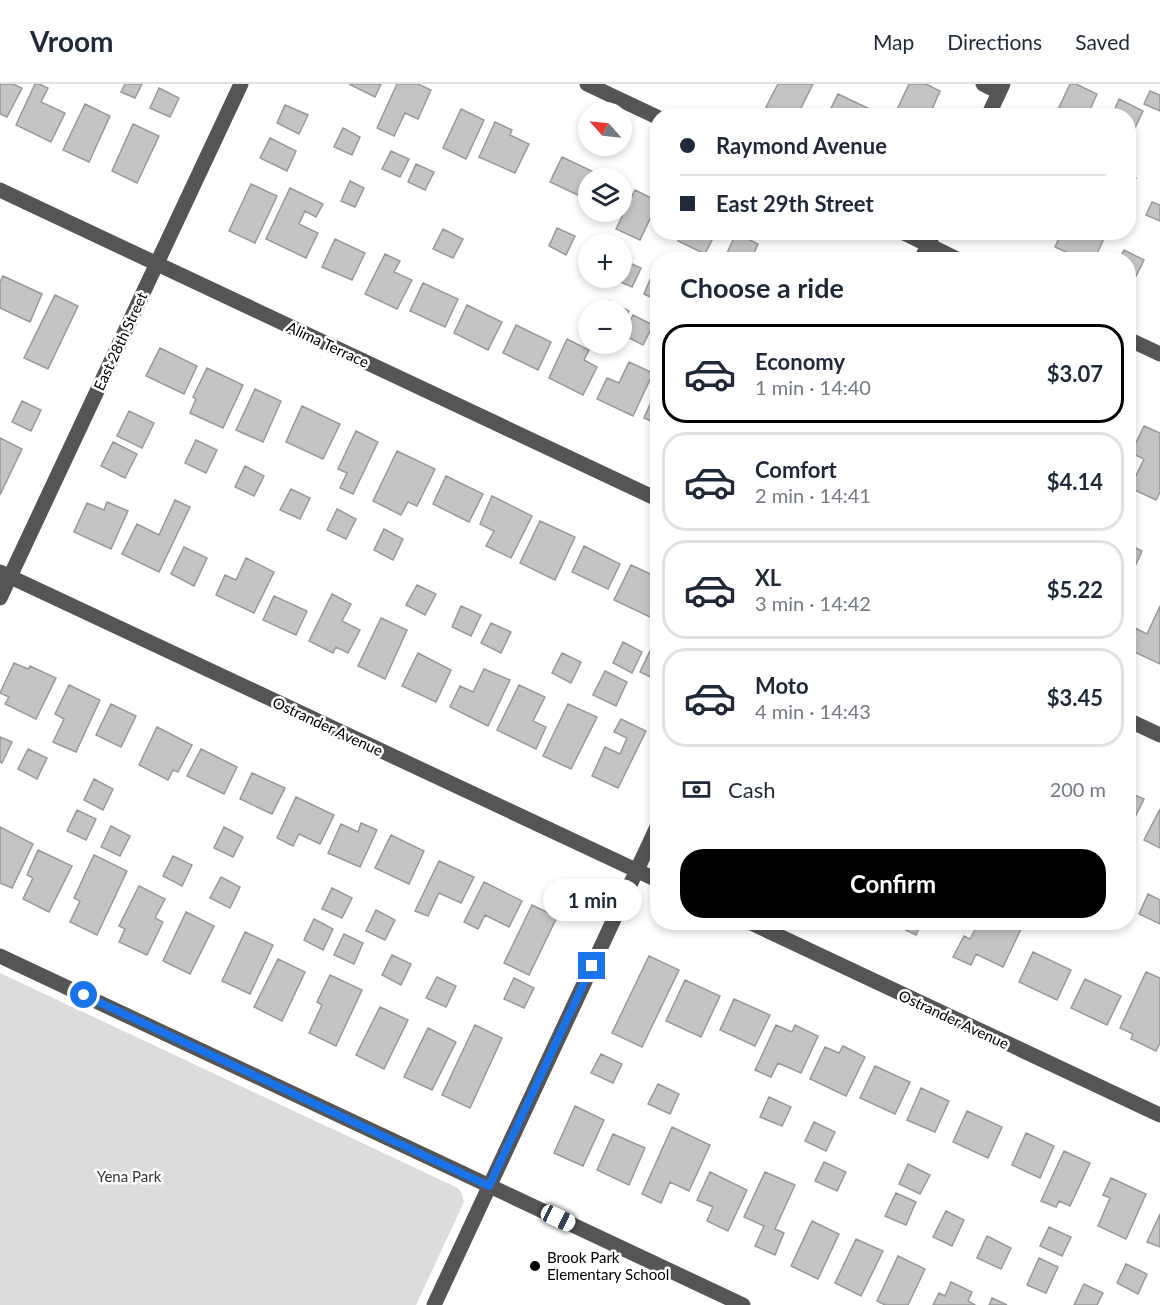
<!DOCTYPE html>
<html lang="en">
<head>
<meta charset="utf-8">
<style>
	body { margin:0; font-family:Lato,sans-serif; background:#f2f2f3; color:#1f2937; height:100vh; display:flex; flex-direction:column; font-size:22px; white-space:nowrap }
	* { box-sizing:border-box; margin:0 }
	p { font-size:20px; color:#747a83 }
	.icon { flex:none; width:33px; height:33px; fill:none; stroke:currentColor; stroke-width:2; stroke-linecap:round; stroke-linejoin:round }
	.map { position:relative; flex:1; overflow:hidden }
	.details { position:absolute; left:650px; top:168px; width:486px; height:678px; display:flex; flex-direction:column; background:#fff; border-radius:24px; box-shadow:0 3px 9px #0003 }
	.details>* { flex:none }
	.banner { position:absolute; left:650px; top:24px; width:486px; height:132px; border-radius:24px; box-shadow:0 3px 9px #0003; display:grid; align-content:center; height:132px; padding:0 30px; background:#fff }
	.needle { width:39px; rotate:297deg }
	.buttons { position:absolute; left:578px; top:18px; display:grid; gap:12px }
	.buttons a { display:grid; place-items:center; width:54px; height:54px; border-radius:50%; background:#fff; box-shadow:0 3px 9px #0003; font-size:30px }
	.end { position:absolute; width:27px; height:27px; margin:-14px; border:8px solid #1a73e8; background:#fff; box-shadow:0 0 0 3px #fff }
	.from { border-radius:50% }
	.bubble { position:absolute; height:42px; border-radius:21px; background:#fff; box-shadow:0 3px 9px #0003; font-size:20px; font-weight:700; line-height:42px; text-align:center }
	.car { position:absolute; width:18px; height:36px; margin:-18px -9px; border-radius:8px; box-shadow:0 0 4px 2px #0007; background:linear-gradient(#fff 24%,#345 0 40%,#fff 0 76%,#345 0 86%,#fff 0) }
	.banner b { display:flex; align-items:center; gap:21px; height:57px; font-size:22px }
	.banner b+b { border-top:2px solid #e0e1e3 }
	.banner i { width:15px; height:15px; background:#1f2937 }
	ul { padding:0; list-style:none }
	li { display:flex; align-items:center; gap:18px; height:99px; margin:0 12px 9px; padding:0 18px; border:3px solid #e0e1e3; border-radius:24px }
	li div { flex:1 }
	li b { display:block; font-size:22px }
	li em { font-style:normal; font-weight:700 }
	li.on { border-color:#000 }
	li>.icon { width:54px; height:54px; stroke-width:1.5 }
	h2 { padding:0 30px; font-size:27px; line-height:72px }
	.pay { display:flex; align-items:center; gap:15px; height:66px; padding:0 30px; font-size:22px }
	.pay p { margin-inline-start:auto }
	.primary-button { display:flex; gap:12px; margin-top:auto; padding:12px 30px }
	.primary-button a { flex:1; height:69px; border-radius:24px; background:#000; color:#fff; font-size:24px; font-weight:700; line-height:69px; text-align:center }
	header { display:flex; align-items:center; gap:36px; box-sizing:border-box; height:84px; padding:0 30px; background:#fff; border-bottom:2px solid #e0e1e3 }
	header strong { font-size:28px }
	nav { display:flex; gap:33px; margin-inline-start:auto; font-size:21px }
	.map>svg:first-child { display:block }
	.green { fill:#dcdcdc }
	.building { fill:#c4c4c4; stroke:#999; stroke-width:1.5 }
	.lines { fill:none; stroke-linecap:round; stroke-linejoin:round }
	.minor { stroke:#555; stroke-width:15 }
	.route { stroke:#1a73e8; stroke-width:8 }
	.poi-dot { fill:#000; stroke:#fff; stroke-width:2 }
	.labels { text-anchor:middle; dominant-baseline:central; stroke-width:5; stroke-linejoin:round; paint-order:stroke }
	.street-label { font-size:15px; fill:#000; stroke:#fff }
	.park-label { font-size:15px; fill:#333; stroke:#fff }
	.poi-label { font-size:15px; fill:#000; stroke:#fff; text-anchor:start }
</style>
</head>
<body>
<header>
<strong>Vroom</strong>
<nav><a>Map</a><a>Directions</a><a>Saved</a></nav>
</header>
<div class="map">
<svg width="1160" height="1221" viewBox="0 0 1160 1221">
	<rect width="100%" height="100%" fill="#fff"/>
	<path class="green" d="M0 889 458 1104 462 1110 464 1118 416 1221H0Z"/>
	<path class="building" d="M0 0H13L22 4 7 33 0 30Z
		M35 0H39L48 4 41 18 65 29 51 58 16 41Z
		M125 0H142L135 14 121 8Z
		M349 0H381L375 13Z
		M397 0H418L431 6 418 35 405 29 394 52 377 44Z
		M778 0H813L797 32H783L766 23Z
		M909 0H926L940 7 929 32H894Z
		M1070 0H1076L1097 10 1087 32H1055Z
		M159 4 179 14 170 33 150 24Z
		M1150 7 1160 11V27L1144 20Z
		M838 10 878 29 877 32H827Z
		M1119 15 1143 27 1133 48 1128 46V32H1112Z
		M85 20 110 32 89 78 63 66Z
		M285 21 308 31 299 50 277 39Z
		M461 25 484 36 466 75 443 64Z
		M495 38 512 46 510 51 529 60 515 89 479 73Z
		M133 40 159 52 137 99 112 87Z
		M343 44 360 53 352 71 334 63Z
		M270 54 296 67 287 87 260 74Z
		M391 67 409 75 400 93 382 85Z
		M562 73 596 89 593 94H588V106L584 114 550 98Z
		M416 80 434 88 425 106 408 98Z
		M1128 90 1136 94 1128 110Z
		M350 97 364 104 355 123 341 117Z
		M251 100 277 112 255 159 229 147Z
		M290 104 323 120 316 133 305 127 299 140 318 149 306 174 266 155Z
		M635 106 657 117V120L640 156 616 145Z
		M1152 118 1160 121V137L1146 131Z
		M557 144 575 152 566 171 549 162Z
		M443 145 463 155 453 174 433 165Z
		M682 148H716L705 170 678 157Z
		M1062 148H1107L1094 176H1083L1055 163Z
		M736 149 758 160 751 176H724Z
		M335 155 365 169 352 196 322 183Z
		M1124 166 1144 176 1133 198 1128 196V176H1119Z
		M385 170 400 177 394 188 412 196 397 225 365 210Z
		M623 176 641 184 632 203 614 195 615 194H621V181Z
		M652 191 657 193V216L644 210Z
		M3 192 42 210 30 238 0 224V198Z
		M423 199 458 215 445 243 410 227Z
		M55 211 78 222 48 285 24 274Z
		M609 217 629 227 621 243V226H604Z
		M467 221 502 238 488 266 454 249Z
		M633 231 653 241 643 261 623 251Z
		M516 241 551 258 538 286 503 269Z
		M567 255 589 266 584 276 597 283 583 311 549 294Z
		M160 264 197 282 184 310 146 292Z
		M629 278 653 289 633 332 597 315 607 294 619 299Z
		M207 284 243 301 223 344 190 329 196 315 193 313Z
		M255 305 281 317 263 358 236 346Z
		M656 307H657V340L644 334Z
		M22 317 41 326 31 347 12 338Z
		M302 322 340 340 323 375 286 358Z
		M129 327 154 339 142 364 117 352Z
		M1144 342 1160 349V408L1156 416 1130 404 1144 375 1131 369Z
		M356 347 378 358 353 410 340 404 347 389 338 385Z
		M0 354 22 365 0 411Z
		M196 356 217 366 206 389 185 379Z
		M113 358 137 370 125 394 101 382Z
		M397 367 435 385 417 422 408 418 401 431 373 417Z
		M245 382 264 392 254 412 235 403Z
		M446 392 483 410 469 438 433 420Z
		M291 405 310 414 300 435 280 426Z
		M492 412 532 432 511 474 486 462 494 447 480 440Z
		M175 416 190 423 159 488 122 470 137 440 159 451Z
		M107 418 128 427 111 465 74 448 87 419 104 426Z
		M337 425 356 435 346 455 327 446Z
		M540 437 575 453 555 496 520 479Z
		M384 445 403 455 393 476 374 466Z
		M1128 460 1142 467 1131 491 1128 490Z
		M584 462 620 480 608 505 572 488Z
		M184 463 207 474 194 502 171 490Z
		M246 474 274 488 254 529 216 511 225 491 236 496Z
		M631 481 657 493V518L650 533 614 516Z
		M417 501 436 510 425 531 406 521Z
		M332 510 351 520 342 537 360 546 348 569 336 563 333 569 309 557Z
		M274 512 307 527 296 551 263 536Z
		M461 522 481 531 471 552 452 543Z
		M1160 522V580L1128 565V560L1135 544 1147 550Z
		M381 534 407 546 385 595 358 582Z
		M491 539 511 548 501 569 481 559Z
		M657 552V596L640 588Z
		M623 558 642 568 632 589 613 579Z
		M418 569 451 586 436 618 402 602Z
		M562 569 581 578 571 599 552 589Z
		M14 579 28 585 30 582 56 594 36 635 5 620 9 613 0 609Z
		M484 585 510 596 488 642 450 623 460 602 473 608Z
		M605 587 627 598 616 622 593 611Z
		M69 601 100 616 76 668 53 658 64 635 55 630Z
		M519 601 545 613 533 637 546 643 536 665 497 646Z
		M111 620 136 632 121 663 96 651Z
		M568 620 597 633 571 685 543 672Z
		M621 635 646 647 618 704 592 692 605 663 620 670 627 654 614 648Z
		M157 643 192 661 178 688 173 686 168 696 139 681Z
		M0 653 12 658 2 679 0 678Z
		M28 665 47 674 37 695 18 685Z
		M201 665 237 683 224 710 187 692Z
		M252 689 285 704 272 730 240 715Z
		M94 695 113 705 103 726 84 716Z
		M1128 708 1144 715 1129 745H1128Z
		M296 713 334 731 320 760 299 750 293 762 277 754Z
		M1160 725V764L1144 756Z
		M77 726 96 735 86 756 67 747Z
		M361 739 377 746 360 783 328 769 341 740 358 748Z
		M111 742 130 752 120 772 101 763Z
		M0 743 33 760 12 804 0 799Z
		M224 743 243 753 233 773 214 764Z
		M391 751 424 767 409 800 375 784Z
		M38 766 72 782 49 828 23 815 33 794 27 791Z
		M94 771 127 787 97 851 70 838 80 817 74 814Z
		M173 772 192 781 182 802 163 792Z
		M439 777 474 793 461 819 439 809 428 832 415 827Z
		M221 793 240 803 230 824 210 814Z
		M484 798 522 817 509 843 485 831 478 845 464 838Z
		M139 802 165 815 155 834 163 838 147 871 119 858 125 845 119 842Z
		M332 804 352 814 342 834 322 825Z
		M1148 810 1160 816V840L1139 830Z
		M532 821 557 833 529 891 504 879Z
		M376 826 395 836 385 856 366 847Z
		M186 828 214 842 190 890 163 877Z
		M314 835 333 845 323 866 304 856Z
		M889 838H922L916 851Z
		M979 838H1008L1021 845 1003 883 976 870 971 881 953 873 964 852 970 855Z
		M245 848 273 861 250 910 222 897Z
		M344 850 363 859 354 880 334 871Z
		M1033 868 1071 886 1057 916 1019 898Z
		M392 871 411 880 401 901 382 891Z
		M649 872 679 886 642 963 612 949Z
		M278 875 305 888 282 937 254 923Z
		M1146 888 1160 894V959L1156 967 1131 955 1133 950 1120 944Z
		M330 891 362 906 336 962 309 949 322 921 317 918Z
		M437 893 456 902 446 923 426 914Z
		M514 894 534 904 524 924 504 915Z
		M1085 895 1121 912 1107 941 1071 924Z
		M685 896 720 912 701 953 666 937Z
		M734 915 770 931 755 962 720 946Z
		M380 923 408 936 384 985 356 971Z
		M475 941 502 954 470 1024 442 1011Z
		M776 941 792 948 795 941 818 952 801 989 778 979 771 993 755 986Z
		M428 944 456 958 432 1006 404 993Z
		M843 962 865 973 846 1012 810 995 825 963 839 969Z
		M601 970 622 980 613 999 591 989Z
		M875 982 910 998 895 1030 860 1014Z
		M658 1000 679 1010 670 1030 648 1020Z
		M921 1004 949 1017 935 1048 907 1036Z
		M769 1013 791 1023 782 1042 760 1033Z
		M575 1022 604 1036 583 1082 554 1069Z
		M967 1027 1002 1043 988 1074 953 1058Z
		M814 1038 835 1048 826 1067 805 1057Z
		M672 1043 710 1061 689 1107 670 1098 661 1119 642 1110Z
		M1026 1049 1054 1062 1040 1094 1012 1081Z
		M613 1050 645 1064 629 1101 597 1086Z
		M1064 1067 1090 1079 1070 1122 1059 1117 1056 1123 1041 1117Z
		M824 1078 846 1088 837 1107 815 1097Z
		M908 1080 930 1091 920 1110 899 1100Z
		M710 1088 747 1106 728 1147 707 1137 713 1123 697 1116Z
		M765 1088 795 1101 775 1145 784 1149 775 1171 755 1162 764 1142 744 1133Z
		M1111 1094 1146 1110 1126 1155 1098 1142 1110 1114 1103 1111Z
		M896 1109 916 1118 906 1141 885 1132Z
		M946 1127 964 1136 952 1162 933 1153Z
		M1160 1130V1163L1147 1158Z
		M812 1137 839 1150 818 1195 791 1182Z
		M1049 1143 1071 1153 1062 1172 1040 1162Z
		M987 1152 1011 1164 1001 1185 977 1174Z
		M856 1155 883 1167 861 1212 835 1199Z
		M898 1172 925 1185 908 1221H885L877 1217Z
		M1039 1174 1058 1183 1046 1209 1027 1201Z
		M1126 1180 1147 1190 1138 1210 1117 1199Z
		M951 1198 972 1208 968 1217 975 1221H933L939 1209 945 1212Z
		M1084 1200 1103 1209 1097 1221H1074Z
		M992 1214 1007 1221H989Z"/>
	<g class="lines">
		<path class="minor" d="M587 0 657 33
			M983 0 999 8
			M988 32 1003 0
			M0 106 657 415
			M902 148 959 176
			M921 176 934 148
			M1128 255 1160 270
			M0 488 657 796
			M0 514 241 0
			M1128 636 1160 651
			M749 838 1160 1031
			M0 872 743 1221
			M434 1221 657 743"/>
	</g>
	<g class="lines">
		<path class="route" d="M84 911 489 1102 592 882"/>
	</g>
	<circle class="poi-dot" cx="535" cy="1182" r="6"/>
	<g class="labels">
		<g class="street-label">
			<text transform="translate(120 257) rotate(-65)">East 28th Street</text>
			<text transform="translate(328 260) rotate(25)">Alima Terrace</text>
			<text transform="translate(328 642) rotate(25)">Ostrander Avenue</text>
			<text transform="translate(954 935) rotate(25)">Ostrander Avenue</text>
		</g>
		<g class="park-label">
			<text x="129" y="1092">Yena Park</text>
		</g>
		<g class="poi-label">
			<text x="547" y="1173">Brook Park<tspan x="547" dy="17">Elementary School</tspan></text>
		</g>
	</g>
</svg>
<div class="buttons">
<a><svg class="needle" viewBox="-14 -14 28 28"><path d="M0-13l5 13h-10z" fill="#e53935"/><path d="M0 13l5-13h-10z" fill="#747a83"/></svg></a>
<a><svg class="icon" aria-label="layers" viewBox="0 0 24 24"><path d="M12 4l9 5-9 5-9-5zM3 14l9 5 9-5"/></svg></a>
<a>+</a>
<a>−</a>
</div>
<i class="end from" style="left:84px;top:911px"></i>
<i class="end" style="left:592px;top:882px"></i>
<div class="bubble" style="left:543px;top:795px;width:99px">1 min</div>
<i class="car" style="left:558px;top:1134px;rotate:115deg"></i>
<div class="banner">
<b><i class="from"></i>Raymond Avenue</b>
<b><i></i>East 29th Street</b>
</div>
<section class="details">
<h2>Choose a ride</h2>
<ul>
<li class="on"><svg class="icon" aria-label="car" viewBox="0 0 24 24"><path d="M5 17H2v-5l4-1 3-4h7l3 4 3 1v5h-3M9 17h6M6 11h13"/><circle cx="7" cy="17" r="2"/><circle cx="17" cy="17" r="2"/></svg><div><b>Economy</b><p>1 min · 14:40</p></div><em>$3.07</em></li>
<li><svg class="icon" aria-label="car" viewBox="0 0 24 24"><path d="M5 17H2v-5l4-1 3-4h7l3 4 3 1v5h-3M9 17h6M6 11h13"/><circle cx="7" cy="17" r="2"/><circle cx="17" cy="17" r="2"/></svg><div><b>Comfort</b><p>2 min · 14:41</p></div><em>$4.14</em></li>
<li><svg class="icon" aria-label="car" viewBox="0 0 24 24"><path d="M5 17H2v-5l4-1 3-4h7l3 4 3 1v5h-3M9 17h6M6 11h13"/><circle cx="7" cy="17" r="2"/><circle cx="17" cy="17" r="2"/></svg><div><b>XL</b><p>3 min · 14:42</p></div><em>$5.22</em></li>
<li><svg class="icon" aria-label="car" viewBox="0 0 24 24"><path d="M5 17H2v-5l4-1 3-4h7l3 4 3 1v5h-3M9 17h6M6 11h13"/><circle cx="7" cy="17" r="2"/><circle cx="17" cy="17" r="2"/></svg><div><b>Moto</b><p>4 min · 14:43</p></div><em>$3.45</em></li>
</ul>
<div class="pay"><svg class="icon" aria-label="cash" viewBox="0 0 24 24"><path d="M3 7h18v10H3z"/><circle cx="12" cy="12" r="2"/></svg>Cash<p>200 m</p></div>
<div class="primary-button"><a>Confirm</a></div>
</section>
</div>
</body>
</html>
